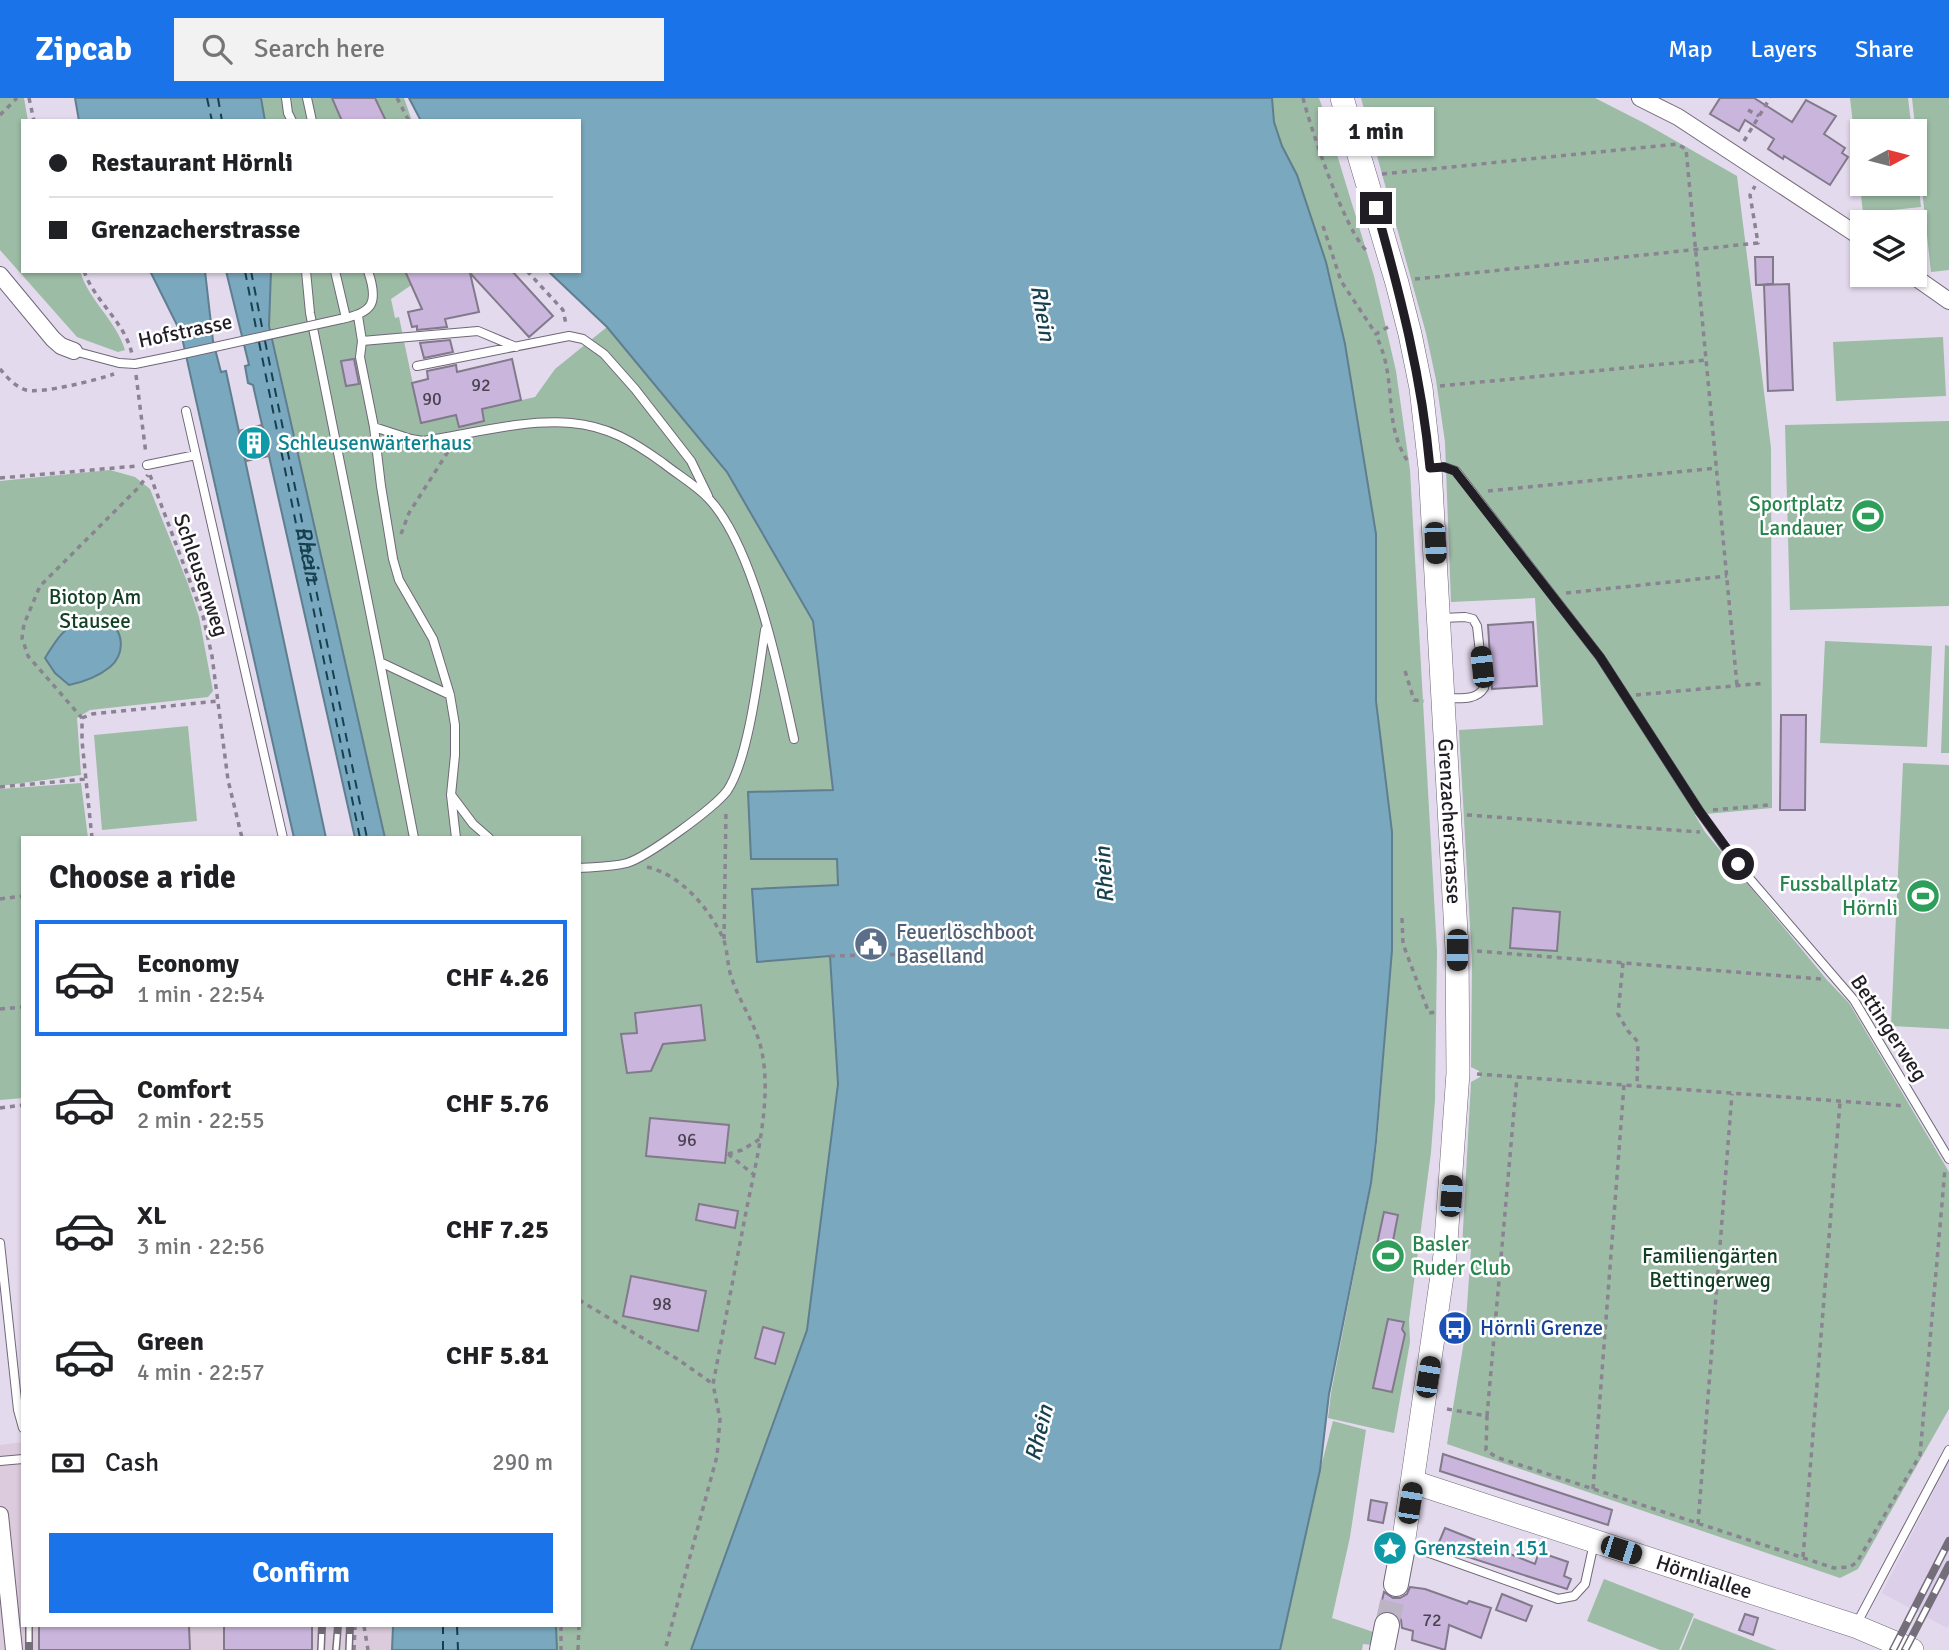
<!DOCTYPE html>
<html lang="en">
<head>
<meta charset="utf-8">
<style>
	body { margin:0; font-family:Signika,sans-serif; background:#f2f2f2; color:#202124; height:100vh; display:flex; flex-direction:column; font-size:26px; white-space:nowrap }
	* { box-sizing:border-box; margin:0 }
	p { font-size:23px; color:#757577 }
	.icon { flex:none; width:38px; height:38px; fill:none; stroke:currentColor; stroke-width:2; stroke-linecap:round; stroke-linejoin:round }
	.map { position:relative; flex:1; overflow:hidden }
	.panel { position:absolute; left:21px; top:738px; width:560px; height:791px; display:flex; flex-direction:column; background:#fff; border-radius:0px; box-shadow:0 2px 5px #0004 }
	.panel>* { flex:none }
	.top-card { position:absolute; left:21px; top:21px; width:560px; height:154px; border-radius:0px; box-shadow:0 2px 5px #0004; display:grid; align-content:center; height:154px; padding:0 28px; background:#fff }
	.needle { width:46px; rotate:83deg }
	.controls { position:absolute; left:1850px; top:21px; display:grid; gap:14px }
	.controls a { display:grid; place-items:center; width:77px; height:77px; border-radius:0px; background:#fff; box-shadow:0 2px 5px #0004; font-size:35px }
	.end { position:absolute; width:32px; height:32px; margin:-16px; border:9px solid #211d24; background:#fff; box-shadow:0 0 0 4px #fff }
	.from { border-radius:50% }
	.bubble { position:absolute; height:49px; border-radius:0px; background:#fff; box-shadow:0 2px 5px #0004; font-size:23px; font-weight:700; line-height:49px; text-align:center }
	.car { position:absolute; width:21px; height:42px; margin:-21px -10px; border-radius:9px; box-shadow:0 0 5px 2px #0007; background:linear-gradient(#222 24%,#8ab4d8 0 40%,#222 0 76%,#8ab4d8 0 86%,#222 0) }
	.top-card b { display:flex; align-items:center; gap:24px; height:66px; font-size:26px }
	.top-card b+b { border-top:2px solid #e0e0e0 }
	.top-card i { width:18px; height:18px; background:#202124 }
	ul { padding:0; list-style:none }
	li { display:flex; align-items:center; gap:21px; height:116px; margin:0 14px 10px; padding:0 14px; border:4px solid transparent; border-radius:0px }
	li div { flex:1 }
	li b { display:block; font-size:26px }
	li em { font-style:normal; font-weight:700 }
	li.on { border-color:#1a73e8 }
	li>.icon { width:63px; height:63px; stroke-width:1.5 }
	h2 { padding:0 28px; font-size:32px; line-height:84px }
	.pay { display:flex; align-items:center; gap:18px; height:77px; padding:0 28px; font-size:26px }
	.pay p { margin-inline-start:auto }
	.primary-button { display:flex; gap:14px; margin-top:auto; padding:14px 28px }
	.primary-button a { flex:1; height:80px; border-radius:0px; background:#1a73e8; color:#fff; font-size:28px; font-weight:700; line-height:80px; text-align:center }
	header { display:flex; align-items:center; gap:42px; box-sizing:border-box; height:98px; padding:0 35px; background:#1a73e8; color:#fff }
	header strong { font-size:33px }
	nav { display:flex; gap:38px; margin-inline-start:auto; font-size:24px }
	.search { width:490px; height:63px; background:#f2f2f2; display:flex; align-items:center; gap:18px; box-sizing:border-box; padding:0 24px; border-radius:0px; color:#757577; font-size:26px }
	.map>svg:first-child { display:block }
	.built { fill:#dbcfe9 }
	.industrial { fill:#dbcbdc }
	.green { fill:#9cbca5 }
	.water { fill:#7aa8be; stroke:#5f7e90; stroke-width:2 }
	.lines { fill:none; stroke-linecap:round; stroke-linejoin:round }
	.ferry { stroke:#163f4f; stroke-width:2; stroke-dasharray:9 7; stroke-linecap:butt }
	.building { fill:#cab6dd; stroke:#82798b; stroke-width:2 }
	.primary-tunnel { stroke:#bcb4c5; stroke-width:24; stroke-dasharray:24 12; stroke-linecap:butt }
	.lane-casing { stroke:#706778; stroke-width:10 }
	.street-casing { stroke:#706778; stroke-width:18 }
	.secondary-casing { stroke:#706778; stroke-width:24 }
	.primary-casing { stroke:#706778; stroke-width:26 }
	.path { stroke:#8a8391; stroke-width:3.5; stroke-dasharray:5 5; stroke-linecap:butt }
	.lane { stroke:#fff; stroke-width:8 }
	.street { stroke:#fff; stroke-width:16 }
	.secondary { stroke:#fff; stroke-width:23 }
	.primary { stroke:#fff; stroke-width:24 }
	.rail-casing { stroke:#746e7a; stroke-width:8 }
	.rail { stroke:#fff; stroke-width:5; stroke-dasharray:16; stroke-linecap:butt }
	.lane-bridge-casing { stroke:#706778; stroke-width:10; stroke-linecap:butt }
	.lane-bridge { stroke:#fff; stroke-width:8 }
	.route { stroke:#211d24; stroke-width:9 }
	.labels { text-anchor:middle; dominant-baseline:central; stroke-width:5; stroke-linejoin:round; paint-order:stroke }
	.number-label { font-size:18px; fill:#4b4352 }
	.street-label { font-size:21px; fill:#211d24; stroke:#fff }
	.culture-label { font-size:21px; fill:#0d838f; stroke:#fff; text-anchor:start }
	.leisure-label { font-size:21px; fill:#27864d; stroke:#fff; text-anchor:end }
	.park-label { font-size:21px; fill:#103f23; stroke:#fff }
	.service-label { font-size:21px; fill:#4e5e75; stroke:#fff; text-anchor:start }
	.transit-label { font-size:21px; fill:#164399; stroke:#fff; text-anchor:start }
	.water-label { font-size:23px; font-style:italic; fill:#163f4f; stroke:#fff }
</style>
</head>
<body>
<header>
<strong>Zipcab</strong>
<div class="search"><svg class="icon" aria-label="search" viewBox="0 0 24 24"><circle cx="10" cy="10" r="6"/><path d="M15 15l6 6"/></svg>Search here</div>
<nav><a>Map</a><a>Layers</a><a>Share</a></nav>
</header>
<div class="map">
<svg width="1949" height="1552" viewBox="0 0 1949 1552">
	<rect width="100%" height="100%" fill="#e3daed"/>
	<path class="built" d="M1949 1363V1527L1947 1530 1882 1495Z"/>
	<path class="industrial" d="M23 1344V1528H393L392 1552H0V1347Z"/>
	<path class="green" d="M0 0H24L28 23H23V173H80C89 203 116 222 125 252L118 254 77 239 0 152Z
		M261 0H404L412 23H265Z
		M1272 0H1319L1324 14 1374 178 1396 273 1410 372 1437 853 1435 1002 1431 1054 1409 1222 1410 1244 1394 1335 1328 1320 1331 1295 1371 1088 1377 1045 1392 852V734L1376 603V436L1345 246 1326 164 1297 77 1282 48 1274 24Z
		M1361 0H1595L1646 26 1737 78 1771 350 1772 710 1695 717 1705 734 1827 882 1849 905 1949 1074V1311L1858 1471 1840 1480 1447 1346 1465 1237 1471 1151 1462 1150 1471 984 1480 979 1479 973 1471 969 1472 863 1459 632 1543 627 1535 500 1451 504 1445 344 1436 282 1426 235Z
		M1850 0H1908L1912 33H1862V86H1914L1915 54 1921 109 1863 115Z
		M1912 0H1949V172L1931 174Z
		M271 173H432L391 201 395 220 399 219 421 325 535 299 555 271 607 229 727 374 813 523 833 692 748 694 751 761H838V788L753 791 830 858 838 986 807 1232 691 1552H557L556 1528H579V740H384L269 228Z
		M1943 239 1946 298 1836 303 1833 244Z
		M1949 323V508L1790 512 1785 327Z
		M110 372 135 379 150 391 188 486 199 519 213 593 208 599 90 612 77 620 81 677 0 688V383Z
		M1825 543 1932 548 1927 649 1820 645Z
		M1945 547 1949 548V655H1941Z
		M188 628 197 723 102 732 94 637Z
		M1903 665 1949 667V931L1891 928Z
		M81 685 88 740H23V1000L0 1002V691Z
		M1333 1323 1366 1332 1350 1439 1332 1520 1385 1538 1383 1548 1363 1546 1362 1552H1280L1320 1372Z
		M1604 1481 1694 1516 1679 1552H1660L1587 1523Z
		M1694 1520 1777 1552H1681Z"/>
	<path class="water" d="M75 0H261L265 23H79Z
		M409 0H1272L1274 24 1282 48 1297 77 1326 164 1345 246 1376 436V603L1392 734V852L1376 1044 1371 1085 1329 1296 1320 1372 1280 1552H691L807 1232 838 986 830 858 757 864 752 791 838 787 837 761H751L748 694 833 692 813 523 727 374 607 229 548 173H579V23H421Z
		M150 173H205L213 243 221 274 226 273 326 740H294L181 235Z
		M226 173H271L269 228 385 740H355L253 287 248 285 245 268 249 267Z
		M84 520C91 520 99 520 106 523 125 532 125 556 110 569 99 578 83 584 69 587L55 575 45 560C56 542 64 529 84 520Z
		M393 1528H556L557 1552H392Z"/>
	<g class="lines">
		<g class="ferry">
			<path d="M207 0 212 23"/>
			<path d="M218 0 222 23"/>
			<path d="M245 173 257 235"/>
			<path d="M251 173 263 234"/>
			<path id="s1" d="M265 243 367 740"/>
			<path d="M259 244 360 740"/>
			<path d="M457 1528 458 1552"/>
			<path d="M443 1552V1528"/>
		</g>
	</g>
	<path class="building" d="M332 0H375L386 23H342Z
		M1720 0H1754L1792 24 1806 2 1836 18 1824 36 1845 50 1842 55 1848 59 1830 87 1784 58 1783 61 1768 51 1774 41 1745 22 1739 33 1710 16Z
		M1755 159H1773V186L1756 187Z
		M405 173H512L553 218 529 239 470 175 479 214 445 221 447 229 417 232V228L412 229 408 214 422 211Z
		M1789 186 1793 292 1768 293 1764 187Z
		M450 242 453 254 424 260 420 245Z
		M354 261 359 286 346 288 341 263Z
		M512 261 521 302 482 311 484 323 459 329 456 317 421 325 412 285 428 281 427 273 456 267 457 274Z
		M262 327 269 358 246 363 239 333Z
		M1533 524 1537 588 1492 591 1488 527Z
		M1781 617H1806L1805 712H1780Z
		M1513 810 1560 814 1557 853 1510 850Z
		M701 907 705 942 663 946 651 973 627 975 621 936 637 935 635 915Z
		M650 1020 729 1027 725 1065 646 1058Z
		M699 1106 738 1113 735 1130 696 1122Z
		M1384 1114 1398 1117 1389 1163 1374 1160Z
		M631 1178 706 1193 698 1233 623 1218Z
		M1388 1221 1404 1224 1402 1231 1405 1236 1392 1294 1373 1290Z
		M763 1229 784 1235 775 1266 755 1260Z
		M1443 1356 1612 1412 1608 1427 1440 1373Z
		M1371 1402 1387 1405 1383 1425 1368 1422Z
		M1445 1430 1535 1466 1539 1454 1568 1464 1564 1478 1571 1481 1567 1491 1437 1449Z
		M1410 1489 1425 1491 1467 1506 1469 1503 1491 1510 1481 1540 1449 1527 1445 1552 1412 1542 1413 1533 1402 1530 1401 1522 1396 1515 1389 1512 1379 1515 1384 1494 1393 1500H1400L1407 1496Z
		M1502 1496 1532 1508 1526 1523 1496 1512Z
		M1745 1516 1758 1520 1753 1537 1739 1532Z
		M39 1528H189L190 1552H39Z
		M224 1528H312V1552H224Z"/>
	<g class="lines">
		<path class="primary-tunnel" d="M1387 1527 1396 1486"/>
		<g class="lane-casing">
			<path id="lane" d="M286 0 288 15 292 23
				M307 0 312 23
				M306 173 310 215 380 564 450 597
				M335 173 346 220
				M358 218 362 243 360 259 374 329 411 341 423 343C471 336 523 321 571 325 608 328 634 344 663 365 678 377 696 387 709 401 754 449 780 577 794 641
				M341 221C373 215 379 205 368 173
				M362 243 478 233 516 249
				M74 253 119 265 135 266 174 258
				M417 268 569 238 583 241 604 256 635 291 691 363 708 398
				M186 313 196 357
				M374 329 381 388 393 461 399 482 433 541 450 597 455 627V657L451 697 456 740
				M147 367 196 357 283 740
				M1433 369H1444L1456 373 1600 559 1700 714 1738 767 1854 902 1949 1061
				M1442 520 1465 519 1473 521 1477 528 1484 590C1476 603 1459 600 1445 600
				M380 564 414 740
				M452 698 473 726 489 740
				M579 770C594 769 612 769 627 765 647 759 714 710 727 693 749 661 759 571 765 532
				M0 1145 18 1312 23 1330
				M0 1363 23 1361
				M1407 1447 1558 1501 1574 1498 1585 1486 1594 1445
				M1857 1525 1949 1352"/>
		</g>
		<g class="street-casing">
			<path id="street" d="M1640 0 1678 19 1862 140
				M0 177 53 241 61 248 74 253
				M1912 177 1949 203
				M0 1417 14 1552"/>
		</g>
		<g class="secondary-casing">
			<g id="secondary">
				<path id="s2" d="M1342 0 1397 185 1410 236 1421 290 1430 370 1457 852 1458 975 1445 1157 1402 1454"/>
				<path id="s3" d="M1413 1384 1855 1528 1912 1552"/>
			</g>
		</g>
		<g class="primary-casing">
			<path id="primary" d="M1396 1486 1402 1454
				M1382 1552 1387 1527"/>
		</g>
		<path class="path" d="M29 0 34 23
			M397 0 409 23
			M1303 0C1311 32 1345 132 1366 152
			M1748 12 1759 18
			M0 17 17 0
			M1744 43 1770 0
			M1382 76 1677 46 1686 51 1737 587
			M1323 128 1341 183 1376 236
			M84 173C95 204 125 224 132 256
			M527 173 563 212 566 226
			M1415 181 1758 145 1750 97 1755 88
			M1388 229 1376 236C1379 245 1383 253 1385 262 1394 299 1386 332 1409 365
			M0 271C7 279 15 289 26 292 41 296 97 282 114 276
			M136 277 146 356
			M1440 288 1706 262
			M150 377 203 518 212 558 228 682 242 740
			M0 380 137 368
			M1488 393 1717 370
			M401 436 409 415 449 352
			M1566 495 1727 478
			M1405 573 1414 602 1424 603
			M1636 597 1765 585
			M82 620 92 616 218 603
			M0 689 86 681
			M1713 712 1769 707
			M1467 717 1700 734
			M92 740 82 643V620L28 558 22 540 24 526 40 488 138 390 148 377
			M647 769C680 776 709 810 723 840 728 852 727 868 732 881 740 905 755 925 761 950 773 999 756 1064 746 1114 735 1171 724 1229 713 1286L720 1321 717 1358 665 1552
			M0 801 23 798
			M1402 820 1403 846 1429 915 1437 914
			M724 841 726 712
			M1477 853 1821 881
			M830 858 912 856
			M1623 865 1618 916 1628 933 1638 944 1637 988
			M0 911 23 909
			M1477 976 1905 1008
			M0 1010 23 1007
			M728 1056 742 1052 760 1041
			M728 1056 753 1076
			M579 1202 679 1262 713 1286
			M1447 1311 1487 1318 1486 1352 1496 1359 1834 1470 1850 1469 1857 1464 1920 1357 1945 1071
			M1487 1318 1517 979
			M1593 1391 1624 987
			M1698 1426 1732 996
			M1803 1459 1840 1004
			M364 1528 368 1552
			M561 1528V1552
			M354 1552 355 1528
			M578 1552 579 1528"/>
		<use href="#lane" class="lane"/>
		<use href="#street" class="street"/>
		<use href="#secondary" class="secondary"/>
		<use href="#primary" class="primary"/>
		<g class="rail-casing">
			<path id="rail" d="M29 1528V1552
				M321 1552 322 1528
				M336 1552 338 1528
				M349 1552 350 1528
				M1893 1552 1949 1443
				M1905 1552 1949 1467"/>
		</g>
		<use href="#rail" class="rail"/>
		<g class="lane-bridge-casing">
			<path id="lane-bridge" d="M174 258 341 221"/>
		</g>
		<use href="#lane-bridge" class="lane-bridge"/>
	</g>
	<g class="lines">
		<path class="route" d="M1376 110C1400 196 1422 280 1430 370L1444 369 1455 373 1600 559 1700 714 1738 766"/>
	</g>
	<defs>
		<g id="building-disc" transform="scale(1.75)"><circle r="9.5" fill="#0f9aa8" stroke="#fff"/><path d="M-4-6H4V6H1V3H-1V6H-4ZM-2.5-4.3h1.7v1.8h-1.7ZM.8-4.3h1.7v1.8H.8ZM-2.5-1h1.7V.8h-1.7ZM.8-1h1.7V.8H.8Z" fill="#fff"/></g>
		<g id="stadium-disc" transform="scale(1.75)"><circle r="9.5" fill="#2e9e5b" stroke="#fff"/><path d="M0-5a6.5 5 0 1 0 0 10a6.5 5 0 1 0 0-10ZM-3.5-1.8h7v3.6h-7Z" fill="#fff"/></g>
		<g id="civic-disc" transform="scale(1.75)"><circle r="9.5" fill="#5c6f8a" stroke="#fff"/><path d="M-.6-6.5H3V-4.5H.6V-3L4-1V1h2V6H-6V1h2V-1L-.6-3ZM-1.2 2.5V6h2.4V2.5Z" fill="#fff"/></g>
		<g id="bus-disc" transform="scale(1.75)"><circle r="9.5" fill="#1a4fb4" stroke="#fff"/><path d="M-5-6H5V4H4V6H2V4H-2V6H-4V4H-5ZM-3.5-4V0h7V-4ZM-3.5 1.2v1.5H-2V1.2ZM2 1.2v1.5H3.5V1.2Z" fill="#fff"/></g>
		<g id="sight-disc" transform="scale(1.75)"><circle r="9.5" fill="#0f9aa8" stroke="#fff"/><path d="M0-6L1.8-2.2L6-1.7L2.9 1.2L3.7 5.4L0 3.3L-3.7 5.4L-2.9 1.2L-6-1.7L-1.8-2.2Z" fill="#fff"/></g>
	</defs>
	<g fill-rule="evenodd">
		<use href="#building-disc" x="254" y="345"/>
		<use href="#stadium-disc" x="1868" y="418"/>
		<use href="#stadium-disc" x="1923" y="798"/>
		<use href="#civic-disc" x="871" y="846"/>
		<use href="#stadium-disc" x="1388" y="1158"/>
		<use href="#bus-disc" x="1455" y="1230"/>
		<use href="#sight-disc" x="1390" y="1450"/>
	</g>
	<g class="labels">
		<g class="number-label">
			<text x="481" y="287">92</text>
			<text x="432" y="301">90</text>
			<text x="687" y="1042">96</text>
			<text x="662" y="1206">98</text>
			<text x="1432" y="1522">72</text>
		</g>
		<g class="street-label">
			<text transform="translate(185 233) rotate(-12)">Hofstrasse</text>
			<text transform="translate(201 477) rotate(71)">Schleusenweg</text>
			<text stroke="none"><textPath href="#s2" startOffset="735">Grenzacherstrasse</textPath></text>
			<text transform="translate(1889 930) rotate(57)">Bettingerweg</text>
			<text stroke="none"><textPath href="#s3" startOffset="306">Hörnliallee</textPath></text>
		</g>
		<g class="culture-label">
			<text x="278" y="345">Schleusenwärterhaus</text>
			<text x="1414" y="1450">Grenzstein 151</text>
		</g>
		<g class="leisure-label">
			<text x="1843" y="406">Sportplatz<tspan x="1843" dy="24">Landauer</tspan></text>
			<text x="1898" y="786">Fussballplatz<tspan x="1898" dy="24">Hörnli</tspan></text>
			<text x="1412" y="1146" text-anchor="start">Basler<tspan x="1412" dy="24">Ruder Club</tspan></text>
		</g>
		<g class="park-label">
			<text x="95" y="499">Biotop Am<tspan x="95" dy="24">Stausee</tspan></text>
			<text x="1710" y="1158">Familiengärten<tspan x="1710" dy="24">Bettingerweg</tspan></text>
		</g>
		<g class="service-label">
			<text x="896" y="834">Feuerlöschboot<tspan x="896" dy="24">Baselland</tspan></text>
		</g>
		<g class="transit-label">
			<text x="1480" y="1230">Hörnli Grenze</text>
		</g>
		<g class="water-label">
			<text transform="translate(1043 215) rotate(80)">Rhein</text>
			<text stroke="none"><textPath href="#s1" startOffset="217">Rhein</textPath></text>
			<text transform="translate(1104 777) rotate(-94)">Rhein</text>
			<text transform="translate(1039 1335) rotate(-76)">Rhein</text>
		</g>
	</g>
</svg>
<div class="controls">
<a><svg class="needle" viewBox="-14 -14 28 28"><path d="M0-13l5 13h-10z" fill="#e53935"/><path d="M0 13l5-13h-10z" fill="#757577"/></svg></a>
<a><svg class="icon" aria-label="layers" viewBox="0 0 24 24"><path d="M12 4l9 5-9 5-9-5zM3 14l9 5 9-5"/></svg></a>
</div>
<i class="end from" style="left:1738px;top:766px"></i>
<i class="end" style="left:1376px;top:110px"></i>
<div class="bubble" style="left:1318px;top:9px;width:116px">1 min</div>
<i class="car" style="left:1435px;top:445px;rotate:177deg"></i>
<i class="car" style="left:1482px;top:569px;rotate:354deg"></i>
<i class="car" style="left:1457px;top:852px;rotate:180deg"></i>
<i class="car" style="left:1451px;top:1098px;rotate:4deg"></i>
<i class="car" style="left:1428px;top:1279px;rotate:9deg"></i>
<i class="car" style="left:1410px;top:1405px;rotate:9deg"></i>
<i class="car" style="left:1621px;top:1452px;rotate:108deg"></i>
<div class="top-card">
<b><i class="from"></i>Restaurant Hörnli</b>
<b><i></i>Grenzacherstrasse</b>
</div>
<section class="panel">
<h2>Choose a ride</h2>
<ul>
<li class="on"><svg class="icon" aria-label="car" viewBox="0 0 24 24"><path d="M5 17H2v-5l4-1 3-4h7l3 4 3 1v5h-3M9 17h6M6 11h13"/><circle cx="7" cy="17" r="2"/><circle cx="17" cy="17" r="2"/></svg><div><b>Economy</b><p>1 min · 22:54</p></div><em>CHF 4.26</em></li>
<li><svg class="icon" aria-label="car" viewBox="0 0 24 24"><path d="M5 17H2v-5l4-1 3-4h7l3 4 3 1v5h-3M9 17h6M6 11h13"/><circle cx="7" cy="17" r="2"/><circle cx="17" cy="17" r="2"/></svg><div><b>Comfort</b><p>2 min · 22:55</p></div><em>CHF 5.76</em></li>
<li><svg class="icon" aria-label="car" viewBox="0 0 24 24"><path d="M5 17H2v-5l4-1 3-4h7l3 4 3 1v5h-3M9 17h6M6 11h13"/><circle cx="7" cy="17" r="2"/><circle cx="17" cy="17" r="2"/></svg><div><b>XL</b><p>3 min · 22:56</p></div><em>CHF 7.25</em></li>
<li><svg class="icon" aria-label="car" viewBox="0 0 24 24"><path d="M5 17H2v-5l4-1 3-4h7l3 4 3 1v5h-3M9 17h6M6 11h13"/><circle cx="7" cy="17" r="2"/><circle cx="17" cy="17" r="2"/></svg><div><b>Green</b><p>4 min · 22:57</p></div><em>CHF 5.81</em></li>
</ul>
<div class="pay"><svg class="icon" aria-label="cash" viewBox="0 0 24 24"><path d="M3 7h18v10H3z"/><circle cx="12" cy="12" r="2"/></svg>Cash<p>290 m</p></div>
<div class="primary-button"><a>Confirm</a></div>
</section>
</div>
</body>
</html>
